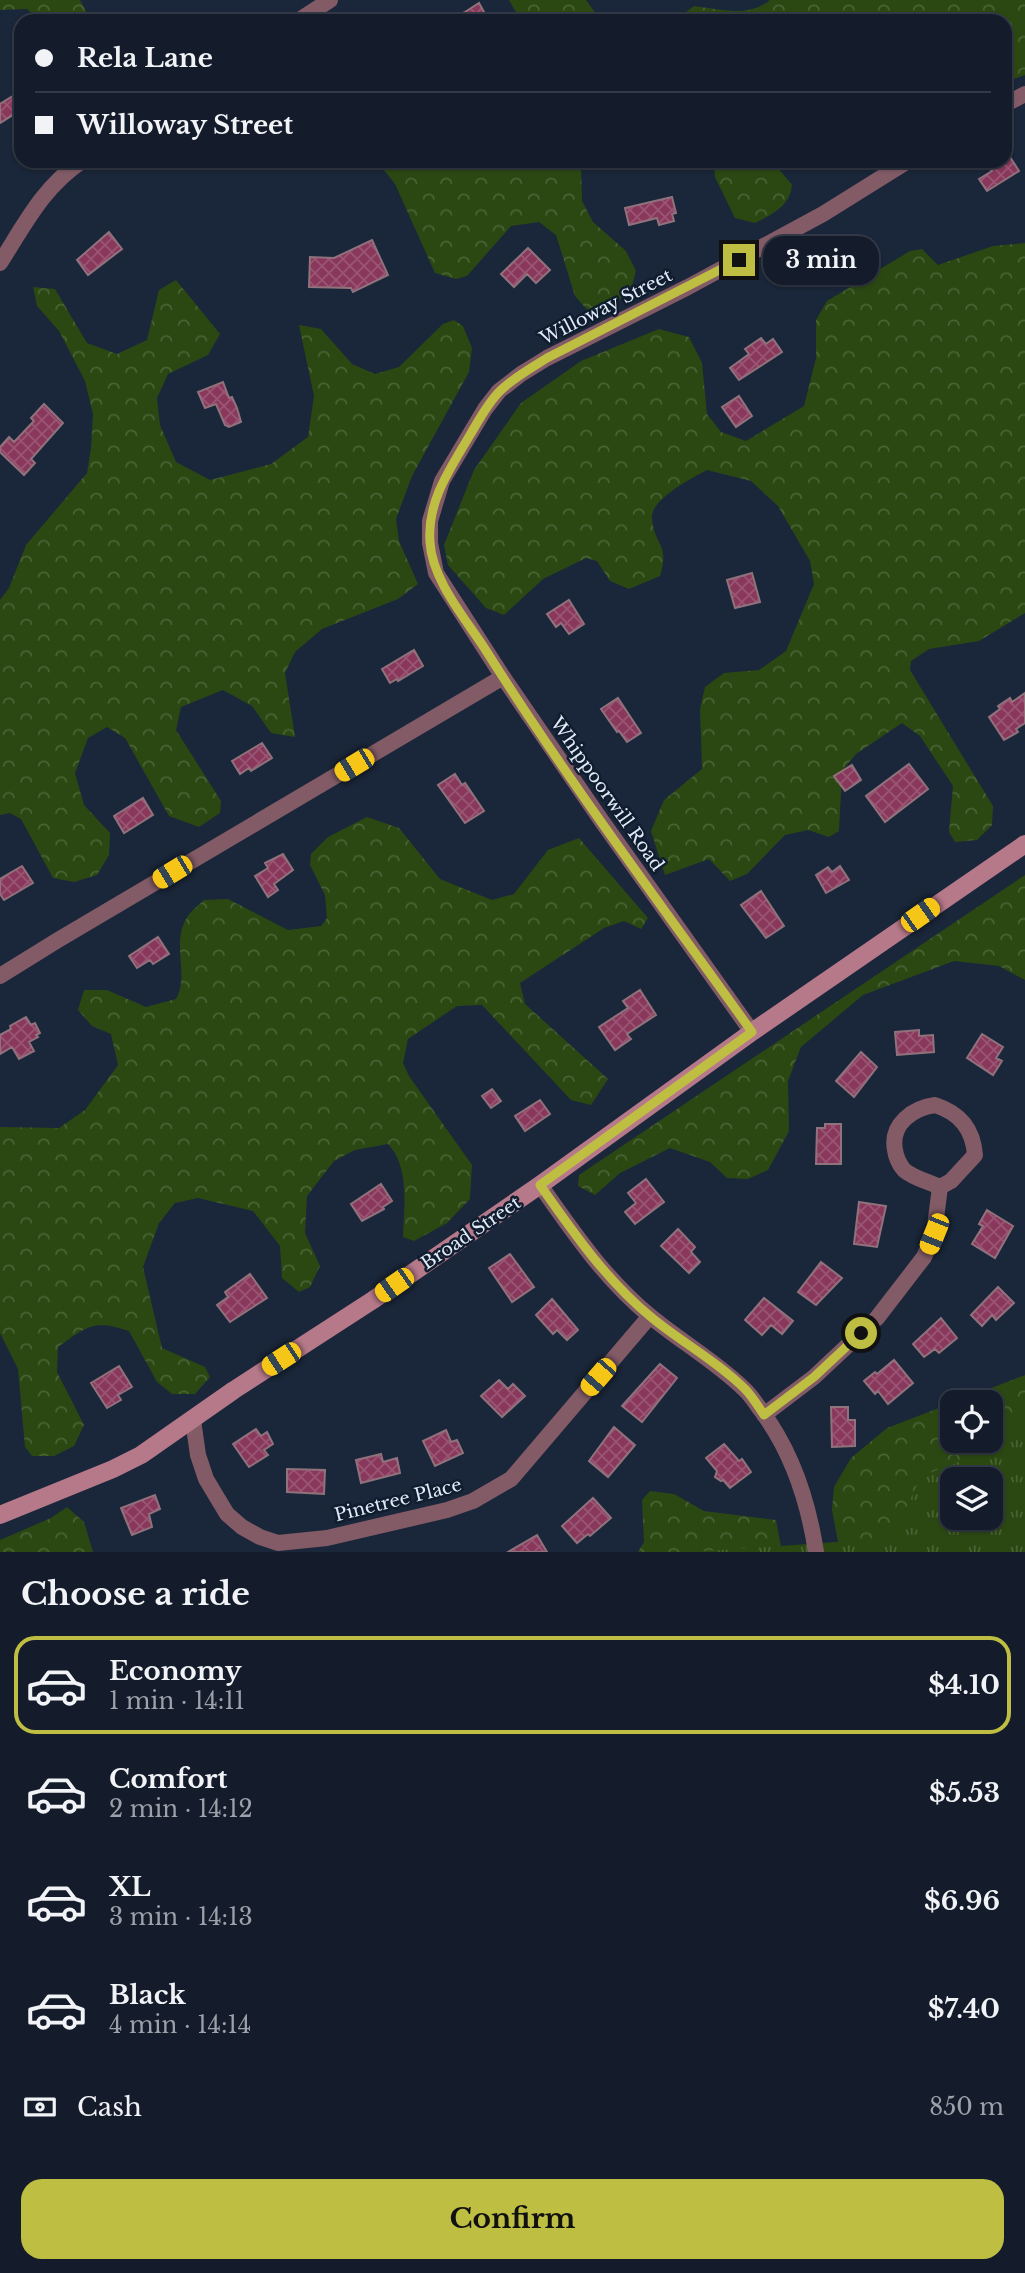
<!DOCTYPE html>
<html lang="en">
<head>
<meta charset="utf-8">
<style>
	body { margin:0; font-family:"Libre Baskerville",serif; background:#212937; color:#f1f3f6; height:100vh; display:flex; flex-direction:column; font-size:26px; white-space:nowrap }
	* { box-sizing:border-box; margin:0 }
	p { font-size:23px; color:#9da1a9 }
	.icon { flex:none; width:38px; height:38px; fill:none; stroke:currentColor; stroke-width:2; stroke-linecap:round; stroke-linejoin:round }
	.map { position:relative; height:1552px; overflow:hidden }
	.drawer { display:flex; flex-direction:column; background:#141c2b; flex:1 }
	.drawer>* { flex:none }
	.hud { position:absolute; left:14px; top:14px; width:998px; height:154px; border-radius:21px; box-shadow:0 2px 5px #0004,0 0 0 2px #333a47; display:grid; align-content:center; height:154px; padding:0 21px; background:#141c2b }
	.tools { position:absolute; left:940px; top:1390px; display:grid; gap:14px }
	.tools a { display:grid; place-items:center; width:63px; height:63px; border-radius:14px; background:#141c2b; box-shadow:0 2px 5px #0004,0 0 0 2px #333a47; font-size:35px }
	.end { position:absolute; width:32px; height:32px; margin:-16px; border:9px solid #bebf42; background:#111; box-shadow:0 0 0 4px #111 }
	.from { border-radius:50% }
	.bubble { position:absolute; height:49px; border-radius:21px; background:#141c2b; box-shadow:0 2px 5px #0004,0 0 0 2px #333a47; font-size:23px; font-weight:700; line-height:49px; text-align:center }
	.car { position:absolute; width:21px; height:42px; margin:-21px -10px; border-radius:9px; box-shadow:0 0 5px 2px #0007; background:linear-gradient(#f5c518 24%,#345 0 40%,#f5c518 0 76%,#345 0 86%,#f5c518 0) }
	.hud b { display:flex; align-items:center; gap:24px; height:66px; font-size:26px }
	.hud b+b { border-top:2px solid #333a47 }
	.hud i { width:18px; height:18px; background:#f1f3f6 }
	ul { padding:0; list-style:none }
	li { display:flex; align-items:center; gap:21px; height:98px; margin:0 14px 10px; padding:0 7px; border:4px solid transparent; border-radius:21px }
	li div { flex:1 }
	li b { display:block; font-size:26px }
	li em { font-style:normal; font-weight:700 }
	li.on { border-color:#bebf42 }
	li>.icon { width:63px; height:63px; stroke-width:1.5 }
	h2 { padding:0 21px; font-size:32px; line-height:84px }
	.pay { display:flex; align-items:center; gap:18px; height:77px; padding:0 21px; font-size:26px }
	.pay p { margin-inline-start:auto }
	.button { display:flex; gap:14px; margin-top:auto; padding:14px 21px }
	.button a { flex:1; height:80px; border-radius:21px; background:#bebf42; color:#111; font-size:28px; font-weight:700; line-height:80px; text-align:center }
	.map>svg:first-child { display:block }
	.forest { fill:url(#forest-crowns); fill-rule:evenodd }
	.park { fill:url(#park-tufts); fill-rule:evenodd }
	.building { fill:url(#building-cross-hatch); stroke:#90727c; stroke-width:2 }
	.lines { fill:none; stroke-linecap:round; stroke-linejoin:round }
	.street { stroke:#825b66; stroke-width:16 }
	.secondary { stroke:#b6798a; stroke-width:18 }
	.route { stroke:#bebf42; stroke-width:9 }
	.labels { text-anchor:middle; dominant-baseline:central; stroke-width:5; stroke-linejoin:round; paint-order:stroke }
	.street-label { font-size:18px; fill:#e2ebf8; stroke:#101d2f }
</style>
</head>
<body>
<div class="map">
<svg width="1025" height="1552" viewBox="0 0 1025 1552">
	<defs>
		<pattern id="forest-crowns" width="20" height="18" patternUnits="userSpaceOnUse" patternTransform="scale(1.75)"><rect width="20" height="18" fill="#2b4812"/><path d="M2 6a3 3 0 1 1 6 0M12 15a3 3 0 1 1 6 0" fill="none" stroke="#496335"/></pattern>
		<pattern id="park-tufts" width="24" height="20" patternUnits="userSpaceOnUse" patternTransform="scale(1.75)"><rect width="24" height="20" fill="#2b4812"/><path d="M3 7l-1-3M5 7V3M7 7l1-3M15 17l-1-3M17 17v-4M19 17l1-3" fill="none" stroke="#496335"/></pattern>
		<pattern id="building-cross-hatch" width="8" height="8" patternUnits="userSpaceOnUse" patternTransform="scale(1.75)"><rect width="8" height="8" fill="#89385b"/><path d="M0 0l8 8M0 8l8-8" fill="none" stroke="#995573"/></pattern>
	</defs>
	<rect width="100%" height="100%" fill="#1a2639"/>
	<path class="forest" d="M0 0H80L91 21H41L27 9 0 10Z
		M509 0H586L601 21H521Z
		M770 0H1025V75L1005 82 1004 21H674L694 6C719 9 748 18 770 0Z
		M377 161H588L581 168 582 201 593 222 626 251 636 271 630 293 601 311 589 312 575 296 556 235 539 222 511 226 467 276 456 279 435 273 395 184Z
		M714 161H772L792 185C790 206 773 214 755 223L735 218 715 177Z
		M1025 243V613L979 641 929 649 911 661 910 670 993 806 992 825 977 840 955 842 949 832 953 786 920 736 902 723 856 754 842 771 839 831 829 837 808 830 785 835 747 874 730 881 709 859 665 875 651 831 664 800 702 769 700 709 705 687 724 673 759 670 786 651 814 584 810 561 778 506 751 481 707 470C692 478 649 500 652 519 655 547 670 544 660 576L629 589 610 581 597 561 586 558 543 579 504 615 486 608 448 565 444 545 474 470 521 403 581 361 659 329 689 337 702 363 707 414 721 432 746 441 804 406 816 358V320L827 301 910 251 922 249 938 265 993 246Z
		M176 280 220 334 208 355 168 374 157 398 160 425 176 462 210 480 271 464 308 437 314 396 299 325 321 329 352 364 375 374 399 367 443 324 454 320 463 326 472 348 469 372 412 476 396 519 399 541 418 584 398 599 322 629 295 652 285 673 295 737 271 733 252 706 223 690 181 707 176 730 221 801 220 813 199 827 169 816 125 738 107 727 88 738 75 773 84 805 110 833 109 855 97 875 74 882 53 878 21 819 10 813 0 815V600L9 588 26 545 87 473 91 448 93 414 85 381 59 331 37 306 33 287 55 289 87 343 117 354 147 340 159 290Z
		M367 817 399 828 440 879 492 900 514 894 548 850 579 838 648 918 641 929 624 921 604 928 520 983 525 1004 608 1079 591 1105 571 1100 482 1005 457 1006 408 1039 403 1063 409 1076 472 1165 470 1199 447 1223 414 1241 403 1237C404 1208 410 1167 388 1144L355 1150 334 1161 307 1196 305 1233 320 1266 310 1287 299 1292 282 1278 280 1246 253 1211 198 1198 175 1203 159 1223 143 1267 162 1348 205 1367 210 1377 195 1394H172L157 1382 129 1331C94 1319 87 1326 58 1347L57 1372 84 1425 74 1446 54 1456H32L25 1447 18 1369 0 1333V1127L59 1128 85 1110 118 1065 111 1034 92 1026 78 1010 84 990H107L146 1007 176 999C190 974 170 941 188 916 192 910 199 905 204 900L228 899 288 930 321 926 327 918 325 895 310 865 311 854 328 837Z
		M1025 875V980L999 966 954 961 863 995 801 1047 788 1081 789 1131 768 1170 748 1179 727 1178 710 1162 670 1148 620 1173 595 1195 578 1186 579 1175Z
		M1025 1375V1552H840L832 1510 834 1487 851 1458 887 1428 952 1403V1440H990V1402H955ZM952 1479H990V1517H952Z
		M650 1491 674 1494 704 1511 776 1520 782 1552H638L644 1542 642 1500Z
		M67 1507 84 1522 93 1552H0V1540L51 1518Z"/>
	<path class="park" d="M1025 1411V1552H693L893 1538 921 1476 981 1454ZM952 1479H990V1517H952Z"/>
	<path class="building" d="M479 3 489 21H448L465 12Z
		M21 91V110L0 123V104Z
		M1010 157 1019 171 987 191 979 179 992 171 990 169Z
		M672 197 676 213 672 214 674 221 659 225 657 218 629 225 625 208Z
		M109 232 122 249 88 275 77 260Z
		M372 240 388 275 353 292 351 288 309 287 310 257 334 258Z
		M528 248 550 270 536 283 527 274 514 287 501 274Z
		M761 338 766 344 773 339 782 352 739 380 730 368 749 354 745 349Z
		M223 382 229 398 232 397 237 408 241 422 229 427 225 425 216 404 205 408 198 392Z
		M739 396 752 416 736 427 722 407Z
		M44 404 63 423 31 459 35 463 24 475 0 452V447L9 437 14 442 34 421 31 418Z
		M752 573 760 602 735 608 727 580Z
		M569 600 584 624 569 634 561 623 556 627 547 614Z
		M414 650 423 666 398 681 397 679 390 683 382 669Z
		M1025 693V723L1016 729 1018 732 1004 740 989 717 1000 709 998 706 1010 698 1012 702Z
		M618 698 641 733 627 742 619 731 617 732 601 709Z
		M262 743 272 758 251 771 249 768 240 774 232 761Z
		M909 764 928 789 885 822 866 796Z
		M852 765 861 780 845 791 834 776Z
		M455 774 462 785 465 783 484 811 465 823 438 785Z
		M143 798 153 815 124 833 114 816Z
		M283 854 293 870 274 884 278 890 268 897 255 876 268 868 265 863Z
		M22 866 33 883 4 900 0 894V879Z
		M840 866 849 880 826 893 816 875 828 867 832 872Z
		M761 891 784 926 766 938 741 905Z
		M158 937 169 954 153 964 150 960 137 968 129 956Z
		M640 990 656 1015 627 1034 631 1039 615 1050 599 1027 628 1008 623 1001Z
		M26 1017 31 1025 35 1023 40 1033 36 1035 38 1037 29 1042 34 1051 19 1059 12 1047 0 1054V1035L11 1029 10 1026Z
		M919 1030V1036L933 1035 934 1052 897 1055 895 1032Z
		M982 1034 1003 1047 996 1058 1002 1061 993 1075 967 1058Z
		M861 1052 877 1067 854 1097 836 1081Z
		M492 1089 501 1101 491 1108 482 1096Z
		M540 1100 550 1114 525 1131 515 1116Z
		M825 1124H841V1164H816L817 1128H825Z
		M646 1179 664 1202 635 1224 625 1212 636 1203 628 1193Z
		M381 1184 392 1201 383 1207 384 1209 362 1221 351 1204Z
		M859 1202 886 1206 877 1247 854 1244Z
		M987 1210 1013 1226 995 1258 972 1244 983 1226 979 1224Z
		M678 1229 695 1247 691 1252 700 1262 689 1273 661 1246Z
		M510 1254 534 1287 512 1302 489 1268Z
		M821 1262 842 1278 816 1305 798 1292Z
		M250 1274 267 1298 230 1322 217 1305 228 1297 225 1292Z
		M998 1287 1014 1303 996 1320 992 1315 982 1326 971 1315Z
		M764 1298 793 1321 782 1334 771 1325 762 1335 745 1320Z
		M552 1299 578 1330 567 1340 557 1330 553 1334 536 1315Z
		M941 1318 957 1338 939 1353 935 1349 924 1357 913 1344Z
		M894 1360 913 1383 888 1404 878 1391 875 1394 864 1381 875 1372 877 1374Z
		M660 1364 677 1378 642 1422 622 1406Z
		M119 1366 132 1387 118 1395 121 1400 107 1408 91 1383Z
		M499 1380 508 1389 513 1384 525 1396 502 1417 481 1396Z
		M831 1407H848V1420H855V1446L832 1447Z
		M614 1427 635 1445 608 1477 589 1461Z
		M256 1429 261 1436 267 1432 273 1444 264 1450 268 1455 249 1467 233 1444Z
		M446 1430 451 1442 457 1440 463 1453 435 1466 423 1441Z
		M724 1444 739 1461 742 1459 751 1472 730 1488 723 1480 721 1481 715 1477 717 1471 706 1458Z
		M381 1454 383 1462 397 1458 400 1473 361 1483 356 1460Z
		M287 1469 325 1470 324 1494 287 1492Z
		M155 1495 160 1509 149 1514 152 1527 132 1535 121 1508Z
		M593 1498 611 1518 590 1536 588 1534 577 1543 562 1526Z
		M537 1535 547 1552H508Z"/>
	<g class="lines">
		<path class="street" d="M298 21 330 0
			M1004 105 1025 94
			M0 263C25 224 43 187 82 161
			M0 976 58 940 503 677
			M752 1032 601 820 503 677 436 573 430 543V521L442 481 485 409 499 391 521 374 547 358 688 287 823 214 908 161
			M935 1105C960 1113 973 1129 975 1155L951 1181 940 1187C929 1182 913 1178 904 1170 899 1164 896 1157 895 1150 890 1124 913 1108 935 1105Z
			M540 1185C573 1232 605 1279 650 1316 680 1341 715 1361 743 1388 750 1394 755 1402 760 1409 792 1451 808 1500 816 1552
			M764 1415 814 1377 877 1318 924 1257 934 1234 940 1187
			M193 1420 198 1455 206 1479 227 1514 242 1527 260 1537 278 1543 327 1538 447 1510 473 1501 511 1479 650 1316"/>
		<path class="secondary" d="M0 1515 113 1469 141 1455 234 1390 373 1300 540 1185 752 1032 1025 844"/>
	</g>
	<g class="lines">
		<path class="route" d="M739 260 547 358C531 368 513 378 500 391 487 404 479 420 470 435 450 469 427 501 430 542 432 580 465 618 485 649 568 781 662 906 752 1032L540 1185C573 1232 606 1280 651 1317 681 1342 717 1361 745 1389 752 1396 758 1406 764 1415L814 1377 861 1333"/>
	</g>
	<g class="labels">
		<g class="street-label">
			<text transform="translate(606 307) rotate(-27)">Willoway Street</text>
			<text transform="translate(607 794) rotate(55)">Whippoorwill Road</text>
			<text transform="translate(471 1233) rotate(-34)">Broad Street</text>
			<text transform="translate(398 1500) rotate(-14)">Pinetree Place</text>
		</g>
	</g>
</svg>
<div class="tools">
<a><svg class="icon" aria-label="locate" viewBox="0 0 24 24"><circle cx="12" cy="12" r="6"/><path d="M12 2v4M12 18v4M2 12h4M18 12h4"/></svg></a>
<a><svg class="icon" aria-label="layers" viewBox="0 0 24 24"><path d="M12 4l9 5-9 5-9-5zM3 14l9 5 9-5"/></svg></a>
</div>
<i class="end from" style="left:861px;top:1333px"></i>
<i class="end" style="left:739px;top:260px"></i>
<div class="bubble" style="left:763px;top:236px;width:116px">3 min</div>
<i class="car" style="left:354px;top:765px;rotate:239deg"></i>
<i class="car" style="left:172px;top:872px;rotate:239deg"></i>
<i class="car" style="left:920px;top:915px;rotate:55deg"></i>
<i class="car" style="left:934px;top:1234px;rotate:202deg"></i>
<i class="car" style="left:394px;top:1285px;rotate:235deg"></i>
<i class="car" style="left:281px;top:1359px;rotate:237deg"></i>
<i class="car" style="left:598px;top:1377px;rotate:221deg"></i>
<div class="hud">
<b><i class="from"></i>Rela Lane</b>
<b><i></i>Willoway Street</b>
</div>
</div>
<section class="drawer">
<h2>Choose a ride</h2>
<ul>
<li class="on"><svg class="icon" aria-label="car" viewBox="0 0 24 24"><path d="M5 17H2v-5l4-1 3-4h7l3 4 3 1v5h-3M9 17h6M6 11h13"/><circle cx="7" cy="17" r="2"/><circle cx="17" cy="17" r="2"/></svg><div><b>Economy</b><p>1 min · 14:11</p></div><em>$4.10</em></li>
<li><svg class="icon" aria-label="car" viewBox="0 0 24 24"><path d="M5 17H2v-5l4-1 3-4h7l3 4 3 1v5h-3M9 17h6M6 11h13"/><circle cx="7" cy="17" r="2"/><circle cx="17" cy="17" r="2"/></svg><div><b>Comfort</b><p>2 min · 14:12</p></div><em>$5.53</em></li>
<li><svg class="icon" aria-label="car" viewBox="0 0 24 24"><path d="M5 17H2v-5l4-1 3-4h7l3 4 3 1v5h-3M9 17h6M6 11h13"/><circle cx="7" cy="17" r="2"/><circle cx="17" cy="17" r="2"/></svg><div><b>XL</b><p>3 min · 14:13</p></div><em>$6.96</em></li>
<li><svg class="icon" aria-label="car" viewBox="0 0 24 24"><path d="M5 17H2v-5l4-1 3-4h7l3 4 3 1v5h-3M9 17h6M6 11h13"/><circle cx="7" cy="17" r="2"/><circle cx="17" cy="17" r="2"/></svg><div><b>Black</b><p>4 min · 14:14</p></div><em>$7.40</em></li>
</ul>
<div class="pay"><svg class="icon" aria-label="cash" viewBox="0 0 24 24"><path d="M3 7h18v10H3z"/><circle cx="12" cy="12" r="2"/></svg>Cash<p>850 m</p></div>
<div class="button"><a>Confirm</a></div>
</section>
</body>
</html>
